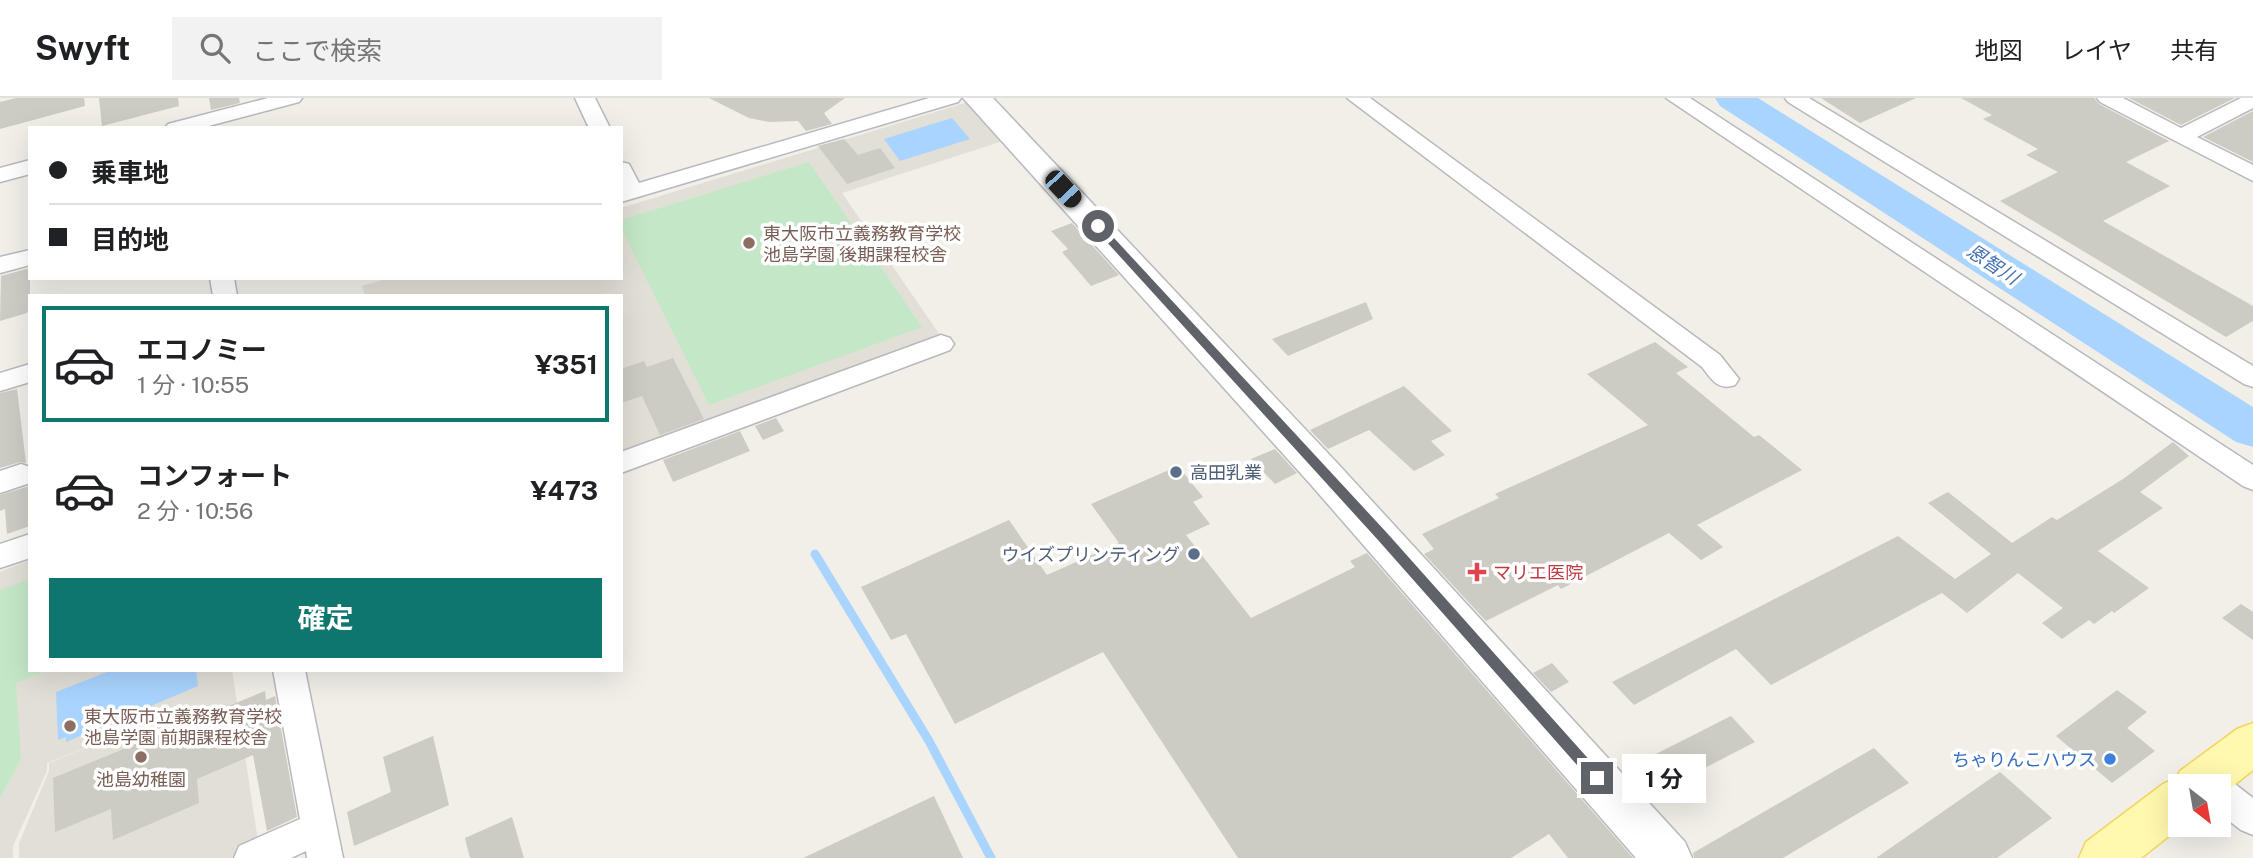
<!DOCTYPE html>
<html lang="ja">
<head>
<meta charset="utf-8">
<style>
	body { margin:0; font-family:"Public Sans","Noto Sans JP",sans-serif; background:#f2f2f2; color:#202124; height:100vh; display:flex; flex-direction:column; font-size:26px; white-space:nowrap }
	* { box-sizing:border-box; margin:0 }
	p { font-size:23px; color:#757577 }
	.icon { flex:none; width:38px; height:38px; fill:none; stroke:currentColor; stroke-width:2; stroke-linecap:round; stroke-linejoin:round }
	.map { position:relative; flex:1; overflow:hidden }
	.side { position:absolute; left:28px; top:196px; width:595px; height:378px; display:flex; flex-direction:column; background:#fff; border-radius:0px; box-shadow:0 7px 28px #0002 }
	.side>* { flex:none }
	.banner { position:absolute; left:28px; top:28px; width:595px; height:154px; border-radius:0px; box-shadow:0 7px 28px #0002; display:grid; align-content:center; height:154px; padding:0 21px; background:#fff }
	.needle { width:46px; rotate:149deg }
	.tools { position:absolute; left:2168px; top:676px; display:grid; gap:14px }
	.tools a { display:grid; place-items:center; width:63px; height:63px; border-radius:0px; background:#fff; box-shadow:0 7px 28px #0002; font-size:35px }
	.end { position:absolute; width:32px; height:32px; margin:-16px; border:9px solid #5f6268; background:#fff; box-shadow:0 0 0 4px #fff }
	.from { border-radius:50% }
	.bubble { position:absolute; height:49px; border-radius:0px; background:#fff; box-shadow:0 7px 28px #0002; font-size:23px; font-weight:700; line-height:49px; text-align:center }
	.car { position:absolute; width:21px; height:42px; margin:-21px -10px; border-radius:9px; box-shadow:0 0 5px 2px #0007; background:linear-gradient(#222 24%,#8ab4d8 0 40%,#222 0 76%,#8ab4d8 0 86%,#222 0) }
	.banner b { display:flex; align-items:center; gap:24px; height:66px; font-size:26px }
	.banner b+b { border-top:2px solid #e0e0e0 }
	.banner i { width:18px; height:18px; background:#202124 }
	ul { padding:12px 0 0; list-style:none }
	li { display:flex; align-items:center; gap:21px; height:116px; margin:0 14px 10px; padding:0 7px; border:4px solid transparent; border-radius:0px }
	li div { flex:1 }
	li b { display:block; font-size:26px }
	li em { font-style:normal; font-weight:700 }
	li.active { border-color:#0f766e }
	li>.icon { width:63px; height:63px; stroke-width:1.5 }
	.button { display:flex; gap:14px; margin-top:auto; padding:14px 21px }
	.button a { flex:1; height:80px; border-radius:0px; background:#0f766e; color:#fff; font-size:28px; font-weight:700; line-height:80px; text-align:center }
	header { display:flex; align-items:center; gap:42px; box-sizing:border-box; height:98px; padding:0 35px; background:#fff; border-bottom:2px solid #e0e0e0 }
	header strong { font-size:33px }
	nav { display:flex; gap:38px; margin-inline-start:auto; font-size:24px }
	.search { width:490px; height:63px; background:#f2f2f2; display:flex; align-items:center; gap:18px; box-sizing:border-box; padding:0 24px; border-radius:0px; color:#757577; font-size:26px }
	.map>svg:first-child { display:block }
	.education { fill:#e1dfd6 }
	.green { fill:#c4e8c7 }
	.water { fill:#a9d4ff }
	.lines { fill:none; stroke-linecap:round; stroke-linejoin:round }
	.stream { stroke:#a9d4ff; stroke-width:9 }
	.river { fill:#a9d4ff; fill-rule:evenodd }
	.building { fill:#cccbc4 }
	.street-casing { stroke:#b8b9be; stroke-width:3 }
	.secondary-casing { stroke:#b6b9bf; stroke-width:3 }
	.primary-casing { stroke:#f3d45f; stroke-width:3 }
	.street { fill:#fff; fill-rule:evenodd }
	.secondary { fill:#fff; fill-rule:evenodd }
	.primary { fill:#fff8ae; fill-rule:evenodd }
	.route { fill:#5f6268 }
	.education-dot { fill:#8d6e63; stroke:#fff; stroke-width:2.5 }
	.service-dot { fill:#5c6f8a; stroke:#fff; stroke-width:2.5 }
	.health-dot { fill:#e0444e; stroke:#fff; stroke-width:2.5 }
	.shop-dot { fill:#3f7fe0; stroke:#fff; stroke-width:2.5 }
	.labels { text-anchor:middle; dominant-baseline:central; stroke-width:7; stroke-linejoin:round; paint-order:stroke }
	.education-label { font-size:18px; fill:#785e54; stroke:#fff; text-anchor:start }
	.service-label { font-size:18px; fill:#4e5e75; stroke:#fff; text-anchor:start }
	.health-label { font-size:18px; fill:#be3a42; stroke:#fff; text-anchor:start }
	.shop-label { font-size:18px; fill:#366cbe; stroke:#fff; text-anchor:end }
	.water-label { font-size:19px; font-style:italic; fill:#4372b3; stroke:#fff }
</style>
</head>
<body>
<header>
<strong>Swyft</strong>
<div class="search"><svg class="icon" aria-label="search" viewBox="0 0 24 24"><circle cx="10" cy="10" r="6"/><path d="M15 15l6 6"/></svg>ここで検索</div>
<nav><a>地図</a><a>レイヤ</a><a>共有</a></nav>
</header>
<div class="map">
<svg width="2253" height="760" viewBox="0 0 2253 760">
	<rect width="100%" height="100%" fill="#f1efe8"/>
	<path class="education" d="M968 4 1003 43 842 95 940 237 621 354V198H365L362 188 389 180H621V110Z
		M30 462V572H232L259 750 235 760H19V745L49 673V665L110 640 47 665V673L13 748V760H0V474Z"/>
	<path class="green" d="M809 64 922 229 709 307 621 130V122Z
		M30 481V572H47L16 585 21 661 0 700V492Z"/>
	<path class="water" d="M952 20 970 41 900 63 884 41Z
		M112 572H196L198 588 66 644V639L58 642 56 594Z"/>
	<g class="lines">
		<path class="stream" d="M815 456 929 643 991 760"/>
		<path class="river" d="M1715 0H1758L2253 309V349L2236 344 1720 8Z"/>
	</g>
	<path class="building" d="M16 0H84L85 8 0 31V4Z
		M99 0H178L179 8 102 28Z
		M209 0H239L240 5 211 12Z
		M709 0H845L824 15 832 26 806 33 798 23 769 24 749 20Z
		M1821 0H1916L1860 25Z
		M1961 0H2094L2099 6 2169 43 2126 64 2170 88 2103 123 2253 208V223L2226 239 2000 103 2058 74 2026 57 2038 51 1983 21 1992 17Z
		M2129 0H2235L2181 27Z
		M2253 13V64L2203 39Z
		M844 41 858 57 880 50 895 70 847 86 818 48Z
		M1072 125 1119 177 1091 188 1062 154 1068 151 1051 133Z
		M30 170V211L27 215 0 223 1 178Z
		M1366 204 1373 221 1288 258 1272 241Z
		M1655 244 1688 269 1676 275 1754 339 1759 337 1802 372 1697 427 1723 449 1701 462 1669 435 1561 491 1558 487 1486 523 1424 456 1434 451 1422 436 1499 400 1495 396 1648 327 1587 276Z
		M673 260 704 321 660 337 642 298 621 305V271L644 263 647 269Z
		M1404 288 1452 333 1431 343 1445 357 1414 373 1369 332 1328 351 1310 332Z
		M17 291 26 365 20 364 0 370V295Z
		M776 320 784 333 763 342 755 328Z
		M740 333 750 353 673 384 663 362Z
		M2173 344 2189 358 2140 394 2163 410 2098 453 2149 490 2114 515 2112 513 2094 526 2089 522 2062 541 2042 525 2063 510 2018 475 1967 515 1942 495 1771 587 1736 551 1634 607 1612 584 1898 438 1955 481 1991 456 1928 405 1948 394 2012 445 2052 419 2057 422 2123 381Z
		M1275 351 1297 375 1275 386 1251 361Z
		M1178 368 1203 399 1193 404 1210 426 1186 437 1251 520 1355 469 1350 463 1367 455 1633 760H1568L1549 736 1511 760H1238L1103 554 955 626 906 536 891 542 861 489 1009 422 1047 477 1119 445 1091 406Z
		M29 388 30 428 7 436 5 411 0 413V397Z
		M2241 506 2253 514V542L2222 520Z
		M1552 565 1569 584 1551 594 1533 575Z
		M2117 592 2147 614 2127 630 2155 653 2112 685 2056 638Z
		M265 593 266 602 275 598 297 719 267 733 253 657 197 681 199 705 113 742 111 711 55 734 53 680Z
		M1731 618 1755 644 1693 676 1689 671 1647 699 1626 675 1642 663Z
		M433 638 449 707 354 748 347 714 391 694 383 659Z
		M1874 650 1909 685 1783 760H1694L1693 755Z
		M2000 674 2052 720 1997 760H1876Z
		M934 698 963 760H803Z
		M512 719 524 760H470L465 740Z"/>
	<g class="lines">
		<g class="street-casing">
			<path id="street" d="M268 0H302L299 4 201 30H165L168 26Z
				M575 0H595L610 30H589Z
				M929 0H961L958 4 621 104V64L629 66 639 85Z
				M1347 0H1370L1720 257 1739 281 1735 287C1718 293 1712 282 1702 269Z
				M1666 0H1690L2253 367V392L2243 388Z
				M1785 0H1809L2253 268V289L2244 286 1788 4Z
				M2097 0H2123L2181 30 2241 0H2253V10L2197 39 2253 67V83L2100 4Z
				M30 62V76L0 84V70Z
				M30 152V167L0 175V159Z
				M210 180H234L237 198H213Z
				M941 237 950 240 954 246 950 252 621 375V354Z
				M30 266V284L0 293V275Z
				M21 366 30 369V385L0 395V373Z
				M30 436V460L0 470V446Z
				M273 572H305L343 760H307L306 753 291 760H234L239 748 300 721Z
				M2219 678 2231 683 2253 700V737L2241 732 2219 715V688H2205L2207 683Z"/>
		</g>
		<g class="secondary-casing">
			<path id="secondary" d="M963 0H993L1339 367 1685 744 1692 760H1636L1312 388Z"/>
		</g>
		<g class="primary-casing">
			<path id="primary" d="M2253 625V672L2219 699V688H2180V726H2184L2141 760H2079L2086 744 2163 686 2177 680 2180 673 2237 631Z"/>
		</g>
		<use href="#street" class="street"/>
		<use href="#secondary" class="secondary"/>
		<use href="#primary" class="primary"/>
	</g>
	<path class="route" d="M1094 126H1101L1387 435 1601 675V684H1592L1378 442 1094 130Z"/>
	<g class="education-dot">
		<circle cx="749" cy="145" r="7"/>
		<circle cx="70" cy="628" r="7"/>
		<circle cx="141" cy="659" r="7"/>
	</g>
	<g class="service-dot">
		<circle cx="1176" cy="374" r="7"/>
		<circle cx="1194" cy="456" r="7"/>
	</g>
	<path class="health-dot" d="M1473.5 463.5h7v7h7v7h-7v7h-7v-7h-7v-7h7z"/>
	<circle class="shop-dot" cx="2110" cy="661" r="7"/>
	<g class="labels">
		<g class="education-label">
			<text x="763" y="135">東大阪市立義務教育学校<tspan x="763" dy="21">池島学園 後期課程校舎</tspan></text>
			<text x="84" y="618">東大阪市立義務教育学校<tspan x="84" dy="21">池島学園 前期課程校舎</tspan></text>
			<text x="141" y="681" text-anchor="middle">池島幼稚園</text>
		</g>
		<g class="service-label">
			<text x="1190" y="374">高田乳業</text>
			<text x="1180" y="456" text-anchor="end">ウイズプリンティング</text>
		</g>
		<g class="health-label">
			<text x="1493" y="474">マリエ医院</text>
		</g>
		<g class="shop-label">
			<text x="2096" y="661">ちゃりんこハウス</text>
		</g>
		<g class="water-label">
			<text transform="translate(1993 166) rotate(33)">恩智川</text>
		</g>
	</g>
</svg>
<div class="tools">
<a><svg class="needle" viewBox="-14 -14 28 28"><path d="M0-13l5 13h-10z" fill="#e53935"/><path d="M0 13l5-13h-10z" fill="#757577"/></svg></a>
</div>
<i class="end from" style="left:1098px;top:128px"></i>
<i class="end" style="left:1597px;top:680px"></i>
<div class="bubble" style="left:1622px;top:656px;width:84px">1 分</div>
<i class="car" style="left:1063px;top:91px;rotate:137deg"></i>
<div class="banner">
<b><i class="from"></i>乗車地</b>
<b><i></i>目的地</b>
</div>
<section class="side">
<ul>
<li class="active"><svg class="icon" aria-label="car" viewBox="0 0 24 24"><path d="M5 17H2v-5l4-1 3-4h7l3 4 3 1v5h-3M9 17h6M6 11h13"/><circle cx="7" cy="17" r="2"/><circle cx="17" cy="17" r="2"/></svg><div><b>エコノミー</b><p>1 分 · 10:55</p></div><em>¥351</em></li>
<li><svg class="icon" aria-label="car" viewBox="0 0 24 24"><path d="M5 17H2v-5l4-1 3-4h7l3 4 3 1v5h-3M9 17h6M6 11h13"/><circle cx="7" cy="17" r="2"/><circle cx="17" cy="17" r="2"/></svg><div><b>コンフォート</b><p>2 分 · 10:56</p></div><em>¥473</em></li>
</ul>
<div class="button"><a>確定</a></div>
</section>
</div>
</body>
</html>
